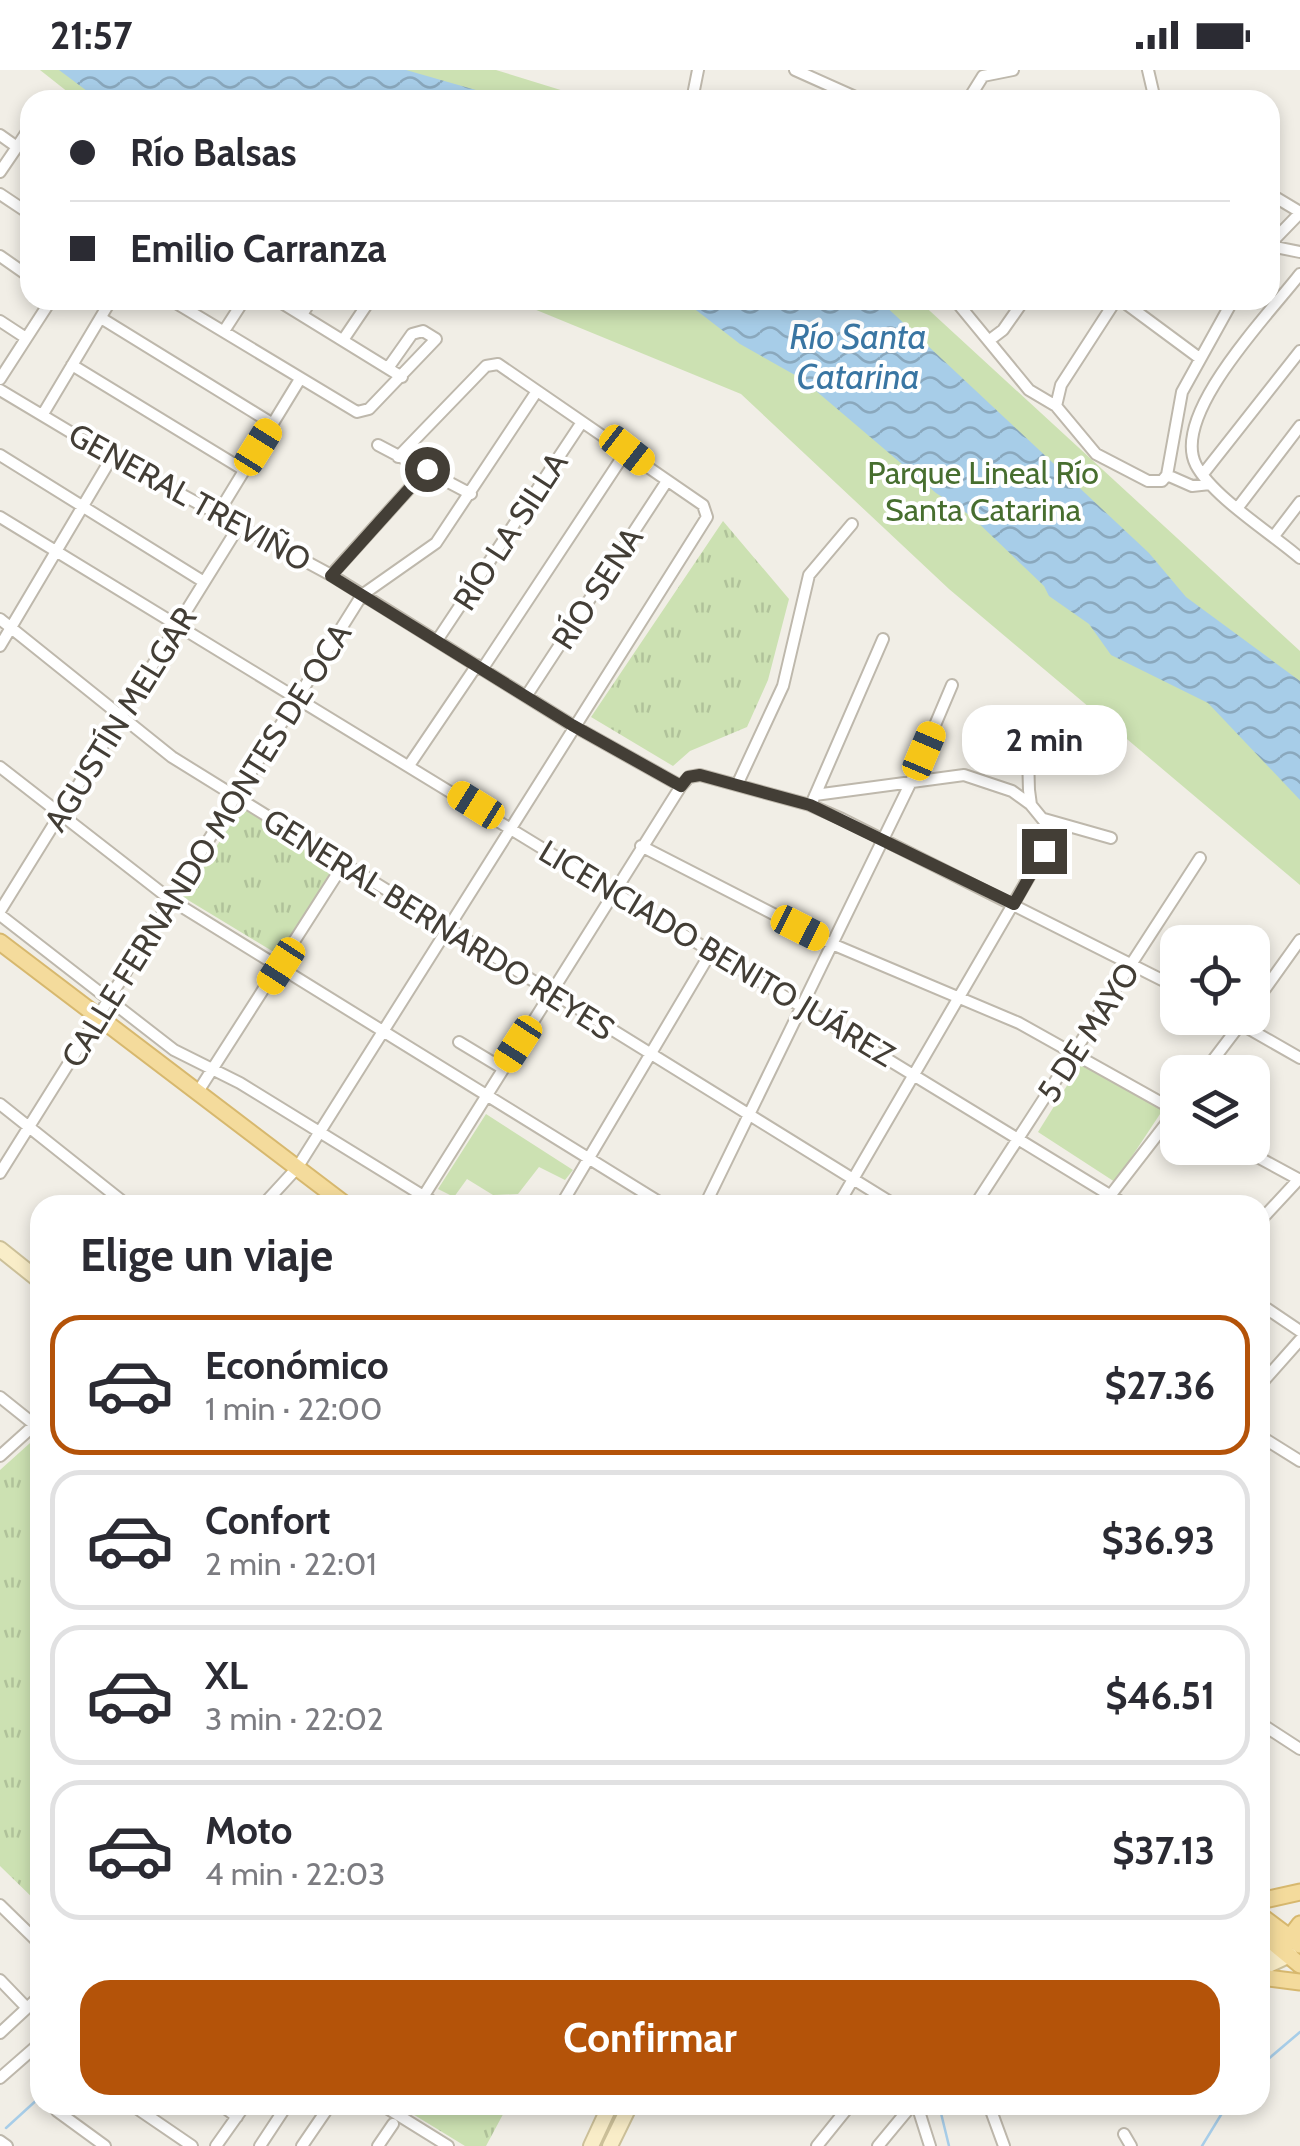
<!DOCTYPE html>
<html lang="es">
<head>
<meta charset="utf-8">
<style>
	body { margin:0; font-family:Cabin,sans-serif; background:#f2f2f3; color:#2b2b33; height:100vh; display:flex; flex-direction:column; font-size:38px; white-space:nowrap }
	* { box-sizing:border-box; margin:0 }
	p { font-size:32px; color:#7c7c81 }
	.icon { flex:none; width:55px; height:55px; fill:none; stroke:currentColor; stroke-width:2; stroke-linecap:round; stroke-linejoin:round }
	.map { position:relative; flex:1; overflow:hidden }
	.details { position:absolute; left:30px; top:1125px; width:1240px; height:920px; display:flex; flex-direction:column; background:#fff; border-radius:30px; box-shadow:0 5px 15px #0003 }
	.details>* { flex:none }
	.banner { position:absolute; left:20px; top:20px; width:1260px; height:220px; border-radius:30px; box-shadow:0 5px 15px #0003; display:grid; align-content:center; height:220px; padding:0 50px; background:#fff }
	.buttons { position:absolute; left:1160px; top:855px; display:grid; gap:20px }
	.buttons a { display:grid; place-items:center; width:110px; height:110px; border-radius:20px; background:#fff; box-shadow:0 5px 15px #0003; font-size:50px }
	.end { position:absolute; width:45px; height:45px; margin:-22px; border:12px solid #433e36; background:#fff; box-shadow:0 0 0 5px #fff }
	.from { border-radius:50% }
	.bubble { position:absolute; height:70px; border-radius:30px; background:#fff; box-shadow:0 5px 15px #0003; font-size:32px; font-weight:800; line-height:70px; text-align:center }
	.car { position:absolute; width:30px; height:60px; margin:-30px -15px; border-radius:12px; box-shadow:0 0 8px 2px #0007; background:linear-gradient(#f5c518 24%,#345 0 40%,#f5c518 0 76%,#345 0 86%,#f5c518 0) }
	.banner b { display:flex; align-items:center; gap:35px; height:95px; font-size:38px }
	.banner b+b { border-top:2px solid #e1e1e2 }
	.banner i { width:25px; height:25px; background:#2b2b33 }
	ul { padding:0; list-style:none }
	li { display:flex; align-items:center; gap:30px; height:140px; margin:0 20px 15px; padding:0 30px; border:5px solid #e1e1e2; border-radius:30px }
	li div { flex:1 }
	li b { display:block; font-size:38px }
	li em { font-style:normal; font-weight:800 }
	li.active { border-color:#b45309 }
	li>.icon { width:90px; height:90px; stroke-width:1.5 }
	h2 { padding:0 50px; font-size:45px; line-height:120px }
	.action { display:flex; gap:20px; margin-top:auto; padding:20px 50px }
	.action a { flex:1; height:115px; border-radius:30px; background:#b45309; color:#fff; font-size:40px; font-weight:800; line-height:115px; text-align:center }
	.status { display:flex; justify-content:space-between; align-items:center; height:70px; padding:0 50px; background:#fff; direction:ltr }
	.status svg { height:28px; fill:currentColor }
	.map>svg:first-child { display:block }
	.grass { fill:url(#grass-tufts) }
	.park { fill:#cce1b2 }
	.water { fill:url(#water-waves) }
	.lines { fill:none; stroke-linecap:round; stroke-linejoin:round }
	.stream { stroke:#a7cde8; stroke-width:2.5 }
	.street-casing { stroke:#beb8ac; stroke-width:14 }
	.secondary-casing { stroke:#ccc099; stroke-width:18 }
	.primary-casing { stroke:#d7b86e; stroke-width:19 }
	.street { stroke:#fff; stroke-width:10 }
	.secondary { stroke:#f9edc8; stroke-width:14 }
	.primary { stroke:#f4db9c; stroke-width:15 }
	.route { stroke:#433e36; stroke-width:12 }
	.labels { text-anchor:middle; dominant-baseline:central; stroke-width:8; stroke-linejoin:round; paint-order:stroke }
	.park-label { font-size:32px; fill:#476e2f; stroke:#fff }
	.street-label { font-size:32px; fill:#433e36; stroke:#fff }
	.water-label { font-size:35px; font-style:italic; fill:#3a76a3; stroke:#fff }
</style>
</head>
<body>
<div class="status"><b>21:57</b><svg viewBox="0 0 49 12"><path d="M0 12V9h3v3zM5 12V6h3v6zM10 12V3h3v9zM15 12V0h3v12zM26 1h20v11H26zM47 4h2v5h-2z"/></svg></div>
<div class="map">
<svg width="1300" height="2076" viewBox="0 0 1300 2076">
	<defs>
		<pattern id="grass-tufts" width="24" height="20" patternUnits="userSpaceOnUse" patternTransform="scale(2.5)"><rect width="24" height="20" fill="#cce1b2"/><path d="M3 7l-1-3M5 7V3M7 7l1-3M15 17l-1-3M17 17v-4M19 17l1-3" fill="none" stroke="#b0c29a"/></pattern>
		<pattern id="water-waves" width="16" height="10" patternUnits="userSpaceOnUse" patternTransform="scale(2.5)"><rect width="16" height="10" fill="#a7cde8"/><path d="M0 5q4-4 8 0t8 0" fill="none" stroke="#8aa8bd"/></pattern>
	</defs>
	<rect width="100%" height="100%" fill="#f1eee6"/>
	<path class="grass" d="M723 451 789 529 768 610 747 657 690 681 673 696 591 647Z
		M243 736 336 798 282 887 183 827Z
		M40 1364V1835L0 1796V1400Z
		M398 2035H508L486 2076H465Z"/>
	<path class="park" d="M40 0H496L593 30H78Z
		M512 230H918L1300 581V815L949 519 741 324Z
		M1083 990 1164 1038 1115 1112 1038 1062Z
		M486 1044 573 1100 565 1110 539 1097 518 1124 493 1125 467 1109 454 1127 438 1119Z"/>
	<path class="water" d="M59 0H406L511 30H99Z
		M683 230H879L1149 483 1186 527 1300 611V730L1208 633 1111 585 1089 554 1049 526 1044 516 971 446 936 423 802 309 740 274Z"/>
	<g class="lines">
		<path class="stream" d="M1260 1996 1300 1962
			M939 2035 949 2076
			M6 2058 40 2027
			M1202 2076 1227 2035"/>
		<g class="street-casing">
			<path id="street" d="M795 0 862 30
				M1148 0 1155 30
				M692 30 698 0
				M968 30 983 6 1013 0
				M0 65 17 77 0 102
				M17 77 30 57
				M0 124 30 144
				M1270 124 1300 142
				M1270 174 1300 143
				M1270 176 1300 182
				M0 186 30 207
				M1300 204C1270 243 1170 345 1196 395 1213 427 1271 463 1300 488
				M171 230 357 342 369 339 436 269 423 261 412 264 388 298
				M277 230 402 307
				M955 230 1029 320 1056 336 1096 384 1148 411H1162L1167 405
				M1121 230 1198 287
				M302 245 311 230
				M101 248 273 354
				M0 251 26 268
				M224 261 244 230
				M991 269 1003 260 1024 230
				M343 270 370 230
				M72 295 244 400
				M0 309 51 230
				M0 320 112 387 331 505 572 655 681 716 689 707 700 705 810 735 842 749 1178 918
				M1056 336 1061 315 1116 230
				M43 344 111 230
				M378 375 471 424
				M0 385 204 512
				M1203 404 1300 281
				M1167 405 1182 322 1233 230
				M1167 405 1192 416 1210 414
				M1239 436 1300 356
				M217 445 300 309
				M0 447 1126 1135
				M1274 466 1300 432
				M331 505 427 399
				M0 549 172 687 895 1135
				M438 569 582 352
				M0 576 112 387
				M483 598 627 380
				M527 625 667 411
				M410 694 477 595
				M0 697 171 830 664 1135
				M737 715 783 616 809 505 852 454
				M815 725 964 705 1012 721 1030 734
				M813 730 883 569
				M1044 749 1111 768
				M641 776 832 874 1019 953 1178 1042
				M0 841 239 456
				M0 845 174 980 240 1013 438 1135
				M1252 937 1300 870
				M1230 948 1300 988
				M459 972 502 998
				M1204 1002 1245 948
				M199 1020 343 795
				M0 1034 127 1135
				M1241 1078 1300 1110
				M0 1103 362 525 436 473 537 321
				M263 1135 297 1098 707 447 703 435 498 294 486 296 398 387
				M418 1135 681 716
				M561 1135 711 882
				M705 1135 910 714 952 615
				M838 1135 1044 781 1049 757 1031 735 1029 720 1028 686 1039 655
				M975 1135 1200 788
				M1103 1135 1178 1038
				M1260 1151 1299 1109
				M1260 1234 1300 1261
				M1260 1315 1300 1270
				M0 1327 35 1355
				M1260 1366 1300 1391
				M0 1386 40 1350
				M1260 1653 1300 1679
				M0 1835 40 1874
				M0 1910 27 1938
				M0 1963 40 1926
				M0 2008 40 1973
				M63 2035 57 2041 105 2076
				M132 2035 192 2076
				M221 2035 237 2047
				M382 2035 448 2076
				M917 2035 930 2076
				M989 2035 1004 2076
				M1124 2064 1131 2076
				M0 2071 7 2076
				M216 2076 245 2035
				M260 2076 287 2035
				M302 2076 330 2035
				M378 2076 393 2054
				M817 2076 850 2035
				M878 2076 912 2035"/>
		</g>
		<g class="secondary-casing">
			<path id="secondary" d="M0 1179 40 1211
				M1260 1888 1281 1878
				M1260 1899 1290 1885
				M591 2076 610 2035
				M610 2076 630 2035"/>
		</g>
		<g class="primary-casing">
			<path id="primary" d="M0 872 346 1135
				M1260 1831 1300 1822
				M1260 1845 1300 1875
				M1260 1862 1300 1895
				M1284 1875 1300 1854
				M1260 1907 1300 1912"/>
		</g>
		<use href="#street" class="street"/>
		<use href="#secondary" class="secondary"/>
		<use href="#primary" class="primary"/>
	</g>
	<g class="lines">
		<path class="route" d="M427 399 331 506 572 655 681 716 688 707 700 705 810 735 1014 834 1044 781"/>
	</g>
	<g class="labels">
		<g class="park-label">
			<text x="983" y="402">Parque Lineal Río<tspan x="983" dy="37">Santa Catarina</tspan></text>
		</g>
		<g class="street-label">
			<text transform="translate(190 427) rotate(29)">GENERAL TREVIÑO</text>
			<text transform="translate(510 461) rotate(-57)">RÍO LA SILLA</text>
			<text transform="translate(597 518) rotate(-57)">RÍO SENA</text>
			<text transform="translate(120 649) rotate(-58)">AGUSTÍN MELGAR</text>
			<text transform="translate(206 775) rotate(-58)">CALLE FERNANDO MONTES DE OCA</text>
			<text transform="translate(439 854) rotate(32)">GENERAL BERNARDO REYES</text>
			<text transform="translate(717 883) rotate(31)">LICENCIADO BENITO JUÁREZ</text>
			<text transform="translate(1088 962) rotate(-57)">5 DE MAYO</text>
		</g>
		<g class="water-label">
			<text x="858" y="266">Río Santa<tspan x="858" dy="40">Catarina</tspan></text>
		</g>
	</g>
</svg>
<div class="buttons">
<a><svg class="icon" aria-label="locate" viewBox="0 0 24 24"><circle cx="12" cy="12" r="6"/><path d="M12 2v4M12 18v4M2 12h4M18 12h4"/></svg></a>
<a><svg class="icon" aria-label="layers" viewBox="0 0 24 24"><path d="M12 4l9 5-9 5-9-5zM3 14l9 5 9-5"/></svg></a>
</div>
<i class="end from" style="left:427px;top:399px"></i>
<i class="end" style="left:1044px;top:781px"></i>
<div class="bubble" style="left:962px;top:635px;width:165px">2 min</div>
<i class="car" style="left:258px;top:377px;rotate:32deg"></i>
<i class="car" style="left:627px;top:380px;rotate:128deg"></i>
<i class="car" style="left:924px;top:681px;rotate:23deg"></i>
<i class="car" style="left:476px;top:735px;rotate:302deg"></i>
<i class="car" style="left:800px;top:858px;rotate:117deg"></i>
<i class="car" style="left:281px;top:896px;rotate:213deg"></i>
<i class="car" style="left:518px;top:974px;rotate:213deg"></i>
<div class="banner">
<b><i class="from"></i>Río Balsas</b>
<b><i></i>Emilio Carranza</b>
</div>
<section class="details">
<h2>Elige un viaje</h2>
<ul>
<li class="active"><svg class="icon" aria-label="car" viewBox="0 0 24 24"><path d="M5 17H2v-5l4-1 3-4h7l3 4 3 1v5h-3M9 17h6M6 11h13"/><circle cx="7" cy="17" r="2"/><circle cx="17" cy="17" r="2"/></svg><div><b>Económico</b><p>1 min · 22:00</p></div><em>$27.36</em></li>
<li><svg class="icon" aria-label="car" viewBox="0 0 24 24"><path d="M5 17H2v-5l4-1 3-4h7l3 4 3 1v5h-3M9 17h6M6 11h13"/><circle cx="7" cy="17" r="2"/><circle cx="17" cy="17" r="2"/></svg><div><b>Confort</b><p>2 min · 22:01</p></div><em>$36.93</em></li>
<li><svg class="icon" aria-label="car" viewBox="0 0 24 24"><path d="M5 17H2v-5l4-1 3-4h7l3 4 3 1v5h-3M9 17h6M6 11h13"/><circle cx="7" cy="17" r="2"/><circle cx="17" cy="17" r="2"/></svg><div><b>XL</b><p>3 min · 22:02</p></div><em>$46.51</em></li>
<li><svg class="icon" aria-label="car" viewBox="0 0 24 24"><path d="M5 17H2v-5l4-1 3-4h7l3 4 3 1v5h-3M9 17h6M6 11h13"/><circle cx="7" cy="17" r="2"/><circle cx="17" cy="17" r="2"/></svg><div><b>Moto</b><p>4 min · 22:03</p></div><em>$37.13</em></li>
</ul>
<div class="action"><a>Confirmar</a></div>
</section>
</div>
</body>
</html>
